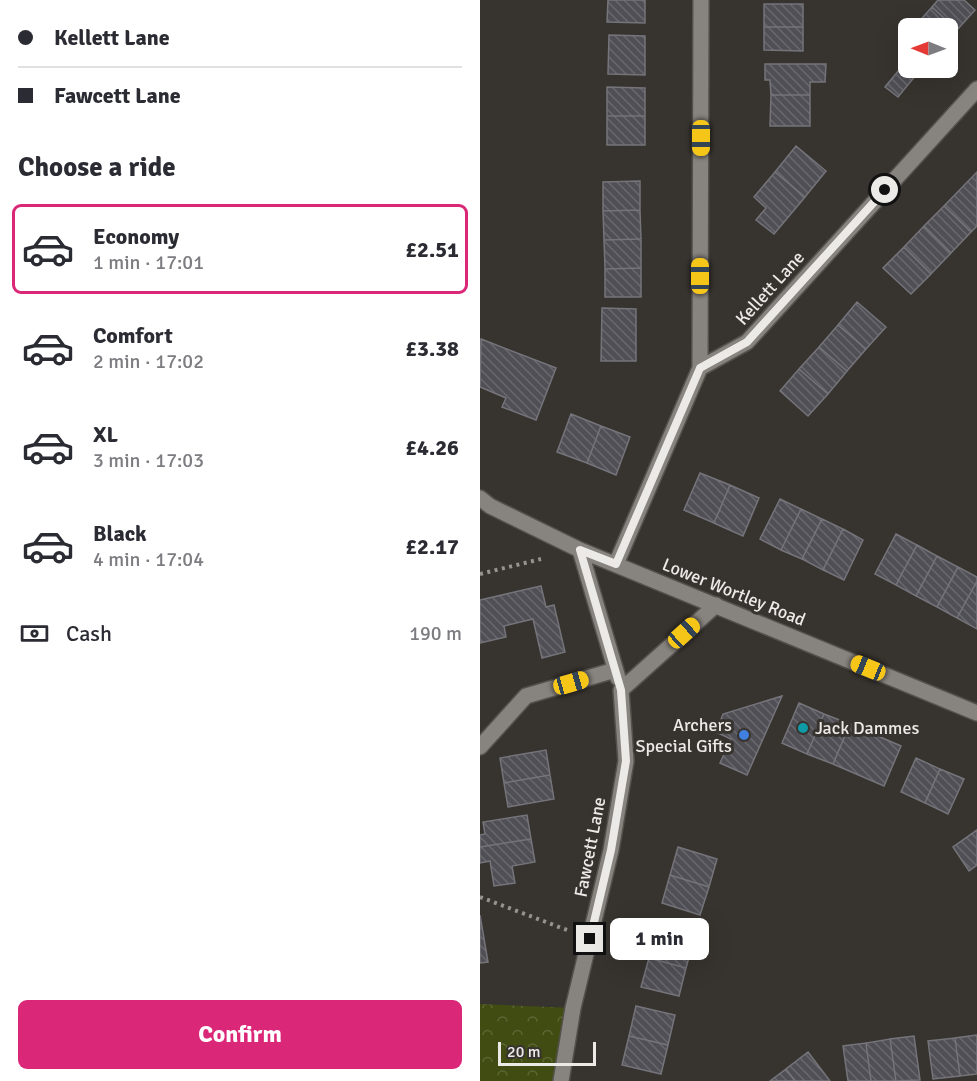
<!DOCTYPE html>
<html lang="en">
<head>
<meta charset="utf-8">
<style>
	body { margin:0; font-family:Signika,sans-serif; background:#f2f2f3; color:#2b2b33; height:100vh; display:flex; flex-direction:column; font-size:22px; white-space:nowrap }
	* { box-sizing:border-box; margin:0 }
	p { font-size:20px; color:#7c7c81 }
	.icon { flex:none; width:33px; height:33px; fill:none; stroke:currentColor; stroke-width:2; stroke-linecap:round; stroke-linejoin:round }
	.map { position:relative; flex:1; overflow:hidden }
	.sheet { display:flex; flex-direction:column; background:#fff; width:480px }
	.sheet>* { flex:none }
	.banner { display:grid; align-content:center; height:132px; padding:0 18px; background:#fff }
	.needle { width:39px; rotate:271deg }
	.controls { position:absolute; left:418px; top:18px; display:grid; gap:12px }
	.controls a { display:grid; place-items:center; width:60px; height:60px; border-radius:9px; background:#fff; box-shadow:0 6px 24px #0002; font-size:30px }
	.scale { position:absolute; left:18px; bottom:15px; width:98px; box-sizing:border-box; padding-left:6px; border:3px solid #eceae7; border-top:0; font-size:16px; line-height:21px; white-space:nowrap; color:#eceae7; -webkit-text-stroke:4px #37332f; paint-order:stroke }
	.end { position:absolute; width:27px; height:27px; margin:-14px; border:8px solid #eceae7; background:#111; box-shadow:0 0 0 3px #111 }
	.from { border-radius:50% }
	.bubble { position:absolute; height:42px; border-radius:9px; background:#fff; box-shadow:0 6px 24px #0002; font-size:20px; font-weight:800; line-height:42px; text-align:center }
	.car { position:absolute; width:18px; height:36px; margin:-18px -9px; border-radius:8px; box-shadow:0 0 4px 2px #0007; background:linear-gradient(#f5c518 24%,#345 0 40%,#f5c518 0 76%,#345 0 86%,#f5c518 0) }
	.banner b { display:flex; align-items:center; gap:21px; height:57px; font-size:22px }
	.banner b+b { border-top:2px solid #e1e1e2 }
	.banner i { width:15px; height:15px; background:#2b2b33 }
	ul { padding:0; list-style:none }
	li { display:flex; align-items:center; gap:18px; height:90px; margin:0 12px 9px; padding:0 6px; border:3px solid transparent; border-radius:9px }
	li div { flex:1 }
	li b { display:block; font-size:22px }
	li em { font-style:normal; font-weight:800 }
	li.selected { border-color:#db2777 }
	li>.icon { width:54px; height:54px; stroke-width:1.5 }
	h2 { padding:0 18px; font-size:27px; line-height:72px }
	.pay { display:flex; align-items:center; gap:15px; height:66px; padding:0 18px; font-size:22px }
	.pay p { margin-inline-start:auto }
	.cta { display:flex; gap:12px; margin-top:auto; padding:12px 18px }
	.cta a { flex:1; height:69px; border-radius:9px; background:#db2777; color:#fff; font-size:24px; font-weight:800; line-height:69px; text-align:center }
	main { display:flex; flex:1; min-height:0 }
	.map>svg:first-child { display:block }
	.forest { fill:url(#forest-crowns) }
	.building { fill:url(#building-back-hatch); stroke:#74747a; stroke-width:1.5 }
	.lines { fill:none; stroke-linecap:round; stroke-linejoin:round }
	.minor-casing { stroke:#54514d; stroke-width:18 }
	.path { stroke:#979490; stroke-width:4; stroke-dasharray:3 4.5; stroke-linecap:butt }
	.minor { stroke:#87837e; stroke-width:15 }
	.route { stroke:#eceae7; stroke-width:8 }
	.culture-dot { fill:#0f9aa8; stroke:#37332f; stroke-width:2 }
	.shop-dot { fill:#3f7fe0; stroke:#37332f; stroke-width:2 }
	.labels { text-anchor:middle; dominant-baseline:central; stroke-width:6; stroke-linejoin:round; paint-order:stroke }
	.street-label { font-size:18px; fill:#eceae7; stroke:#37332f }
	.poi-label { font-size:18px; fill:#eceae7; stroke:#37332f; text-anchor:end }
</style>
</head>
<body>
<main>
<section class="sheet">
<div class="banner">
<b><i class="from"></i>Kellett Lane</b>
<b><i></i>Fawcett Lane</b>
</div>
<h2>Choose a ride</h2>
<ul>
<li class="selected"><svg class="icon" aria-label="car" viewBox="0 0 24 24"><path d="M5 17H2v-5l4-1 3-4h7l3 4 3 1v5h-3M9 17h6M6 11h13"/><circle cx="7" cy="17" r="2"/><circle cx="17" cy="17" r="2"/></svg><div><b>Economy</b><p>1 min · 17:01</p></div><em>£2.51</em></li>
<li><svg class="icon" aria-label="car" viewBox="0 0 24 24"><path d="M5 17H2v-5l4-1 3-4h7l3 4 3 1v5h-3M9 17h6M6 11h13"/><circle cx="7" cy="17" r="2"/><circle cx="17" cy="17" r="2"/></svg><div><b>Comfort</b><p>2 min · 17:02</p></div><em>£3.38</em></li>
<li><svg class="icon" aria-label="car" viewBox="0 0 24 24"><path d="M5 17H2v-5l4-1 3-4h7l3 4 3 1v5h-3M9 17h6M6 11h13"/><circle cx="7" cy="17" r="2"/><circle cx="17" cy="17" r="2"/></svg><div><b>XL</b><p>3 min · 17:03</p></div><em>£4.26</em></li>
<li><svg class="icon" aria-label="car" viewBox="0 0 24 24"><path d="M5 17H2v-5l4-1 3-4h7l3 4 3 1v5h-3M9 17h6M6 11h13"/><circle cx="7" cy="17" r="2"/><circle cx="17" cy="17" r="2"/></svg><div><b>Black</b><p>4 min · 17:04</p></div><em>£2.17</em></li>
</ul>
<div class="pay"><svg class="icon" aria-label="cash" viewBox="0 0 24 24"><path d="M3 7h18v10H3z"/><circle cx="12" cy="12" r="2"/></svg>Cash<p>190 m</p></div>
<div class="cta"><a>Confirm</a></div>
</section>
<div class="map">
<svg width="497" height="1081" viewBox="0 0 497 1081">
	<defs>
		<pattern id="forest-crowns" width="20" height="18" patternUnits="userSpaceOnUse" patternTransform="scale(1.5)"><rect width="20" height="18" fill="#404c11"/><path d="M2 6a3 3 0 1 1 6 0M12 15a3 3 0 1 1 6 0" fill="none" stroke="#5c6634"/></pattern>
		<pattern id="building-back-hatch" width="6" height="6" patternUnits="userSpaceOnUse" patternTransform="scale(1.5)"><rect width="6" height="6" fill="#504f55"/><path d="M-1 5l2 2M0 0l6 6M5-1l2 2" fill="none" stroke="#69686d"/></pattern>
	</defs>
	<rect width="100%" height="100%" fill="#37332f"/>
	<path class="forest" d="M0 1004 93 1008 81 1081H0Z"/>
	<path class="building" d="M128 0H165V23L127 22Z
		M458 0H484L495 10 477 30 452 7Z
		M284 4H323V27H284Z
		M452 7 477 30 468 40V28L434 27Z
		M284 27H323V51L284 50Z
		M129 35 165 36V75L128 74Z
		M285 64H346L345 82H330V95H291L290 80H285Z
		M424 64 436 75 418 97 405 87Z
		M127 87 165 88V116H127Z
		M291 95H330V126H290Z
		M127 116H165V145H127Z
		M316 146 346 171 325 197 295 172Z
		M295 172 325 197 294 234 276 220 286 208 274 197Z
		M497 172V226L491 232 464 206Z
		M160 181V210L123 211V182Z
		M464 206 491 232 471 253 444 226Z
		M160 210 161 239 124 240 123 211Z
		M444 226 471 253 451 274 424 247Z
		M161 239V268L125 269 124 240Z
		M424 247 451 274 431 294 403 268Z
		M161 268V297H125V269Z
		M377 302 406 327 386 349 358 325Z
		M122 308 156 309V361H121Z
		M358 325 386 349 367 371 339 347Z
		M1 339 76 368 56 420 22 407 26 398 0 387Z
		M339 347 367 371 348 394 319 369Z
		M319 369 348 394 328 416 300 391Z
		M91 414 121 426 107 463 77 452Z
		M121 426 150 437 136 475 107 463Z
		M220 473 250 485 234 523 204 510Z
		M250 485 279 498 263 536 234 523Z
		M300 499 321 509 301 550 280 539Z
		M321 509 342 519 322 559 301 550Z
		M342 519 363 529 343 570 322 559Z
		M363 529 383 540 364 580 343 570Z
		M416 534 437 545 416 585 395 574Z
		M437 545 457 556 436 596 416 585Z
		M457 556 478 567 457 607 436 596Z
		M478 567 497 577V581L477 618 457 607Z
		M497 581V629L477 618Z
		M61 586 66 607 74 605 85 652 62 658 53 619 24 626 26 637 0 643V600Z
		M302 696 267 775 240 763 251 739 236 732 243 714Z
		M319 703 344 714 327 754 302 743Z
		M344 714 370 724 353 764 327 754Z
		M370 724 421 746 404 786 353 764Z
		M66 750 70 775 24 783 20 758Z
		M436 758 460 769 445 803 421 792Z
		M460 769 484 779 468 814 445 803Z
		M70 775 74 799 28 807 24 783Z
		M47 815 51 839 0 847V835L5 834 3 822Z
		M497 830V865L489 871 473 847Z
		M51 839 55 862 32 866 35 883 14 886 10 861 0 863V847Z
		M198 847 237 859 229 887 190 875Z
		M190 875 229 887 220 915 182 903Z
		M0 915 8 962 0 963Z
		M176 929 214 939 206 968 169 958Z
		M169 958 206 968 199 996 161 987Z
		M156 1006 195 1015 188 1045 149 1036Z
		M497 1035V1074L480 1076 475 1038Z
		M149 1036 188 1045 181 1074 142 1065Z
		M434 1036 440 1080 416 1081 410 1039Z
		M475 1038 480 1076 453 1079 448 1041Z
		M410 1039 416 1081H391L386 1043Z
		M386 1043 391 1081H368L363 1046Z
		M328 1052 350 1081H315L306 1069Z
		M306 1069 315 1081H290Z"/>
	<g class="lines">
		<g class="minor-casing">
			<path id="minor" d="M220 368 221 0
				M0 498 10 506 100 550 497 713
				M100 550 138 678
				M136 564 220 368 267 342 497 89
				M0 747 46 696 135 670
				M81 1081 93 1008 131 850 146 761 141 690 236 605"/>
		</g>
		<path class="path" d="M0 574 61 559
			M0 897 87 930"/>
		<use href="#minor" class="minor"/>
	</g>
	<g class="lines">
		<path class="route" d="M110 939 131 850 146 761 141 690 100 550 136 564 220 368 267 342 405 190"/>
	</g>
	<circle class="culture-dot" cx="323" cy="728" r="6"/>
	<circle class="shop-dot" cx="264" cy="735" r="6"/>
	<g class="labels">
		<g class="street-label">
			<text transform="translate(290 288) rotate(-48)">Kellett Lane</text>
			<text transform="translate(254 592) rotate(22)">Lower Wortley Road</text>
			<text transform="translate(110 847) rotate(-79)">Fawcett Lane</text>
		</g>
		<g class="poi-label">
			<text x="252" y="725">Archers<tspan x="252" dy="21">Special Gifts</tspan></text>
			<text x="335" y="728" text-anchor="start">Jack Dammes</text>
		</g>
	</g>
</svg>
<div class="controls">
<a><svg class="needle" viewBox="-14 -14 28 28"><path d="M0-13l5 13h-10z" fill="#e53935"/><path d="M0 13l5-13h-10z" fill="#7c7c81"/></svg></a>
</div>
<div class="scale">20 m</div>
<i class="end from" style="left:405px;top:190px"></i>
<i class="end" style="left:110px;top:939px"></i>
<div class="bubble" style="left:130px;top:918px;width:99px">1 min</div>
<i class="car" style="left:221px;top:138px;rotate:180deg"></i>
<i class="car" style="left:220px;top:276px;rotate:0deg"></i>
<i class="car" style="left:204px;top:633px;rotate:48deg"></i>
<i class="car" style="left:388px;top:668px;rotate:292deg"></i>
<i class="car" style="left:91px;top:683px;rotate:74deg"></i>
</div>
</main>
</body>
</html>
